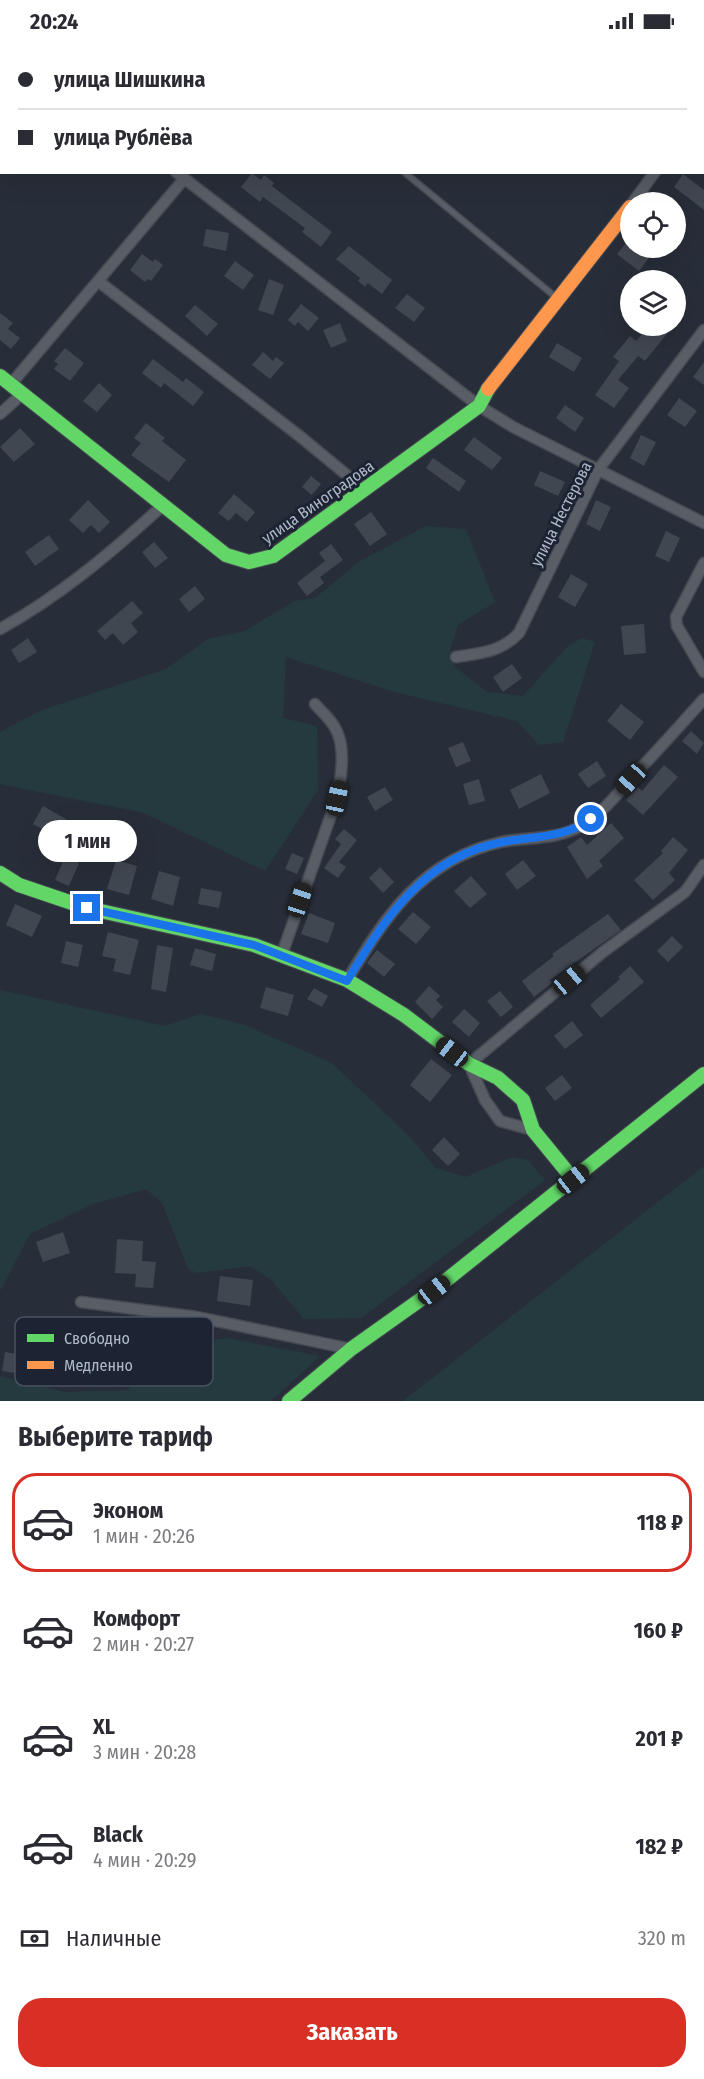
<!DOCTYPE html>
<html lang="ru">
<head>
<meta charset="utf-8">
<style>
	body { margin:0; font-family:"Fira Sans Condensed",sans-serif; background:#f2f2f3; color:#2b2b33; height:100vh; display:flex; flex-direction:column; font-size:22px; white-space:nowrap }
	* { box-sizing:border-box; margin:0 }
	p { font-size:20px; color:#7c7c81 }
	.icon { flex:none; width:33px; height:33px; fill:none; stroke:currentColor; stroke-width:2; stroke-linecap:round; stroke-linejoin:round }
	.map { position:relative; height:1359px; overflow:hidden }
	.details { display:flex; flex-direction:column; background:#fff; flex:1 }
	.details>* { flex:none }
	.hud { position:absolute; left:0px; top:0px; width:705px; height:132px; box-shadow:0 6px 24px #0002; display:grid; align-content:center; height:132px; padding:0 18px; background:#fff }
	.controls { position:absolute; left:620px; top:150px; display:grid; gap:12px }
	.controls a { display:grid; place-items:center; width:66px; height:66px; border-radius:50%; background:#fff; box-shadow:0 6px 24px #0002; font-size:30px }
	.end { position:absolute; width:27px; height:27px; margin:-14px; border:8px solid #1a73e8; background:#fff; box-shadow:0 0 0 3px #fff }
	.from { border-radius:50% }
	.bubble { position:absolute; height:42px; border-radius:21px; background:#fff; box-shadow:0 6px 24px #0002; font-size:20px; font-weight:700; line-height:42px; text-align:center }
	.car { position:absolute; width:18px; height:36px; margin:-18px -9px; border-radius:8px; box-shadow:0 0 4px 2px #0007; background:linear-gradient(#222 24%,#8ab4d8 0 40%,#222 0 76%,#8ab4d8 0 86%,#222 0) }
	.hud b { display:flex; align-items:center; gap:21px; height:57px; font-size:22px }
	.hud b+b { border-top:2px solid #e1e1e2 }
	.hud i { width:15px; height:15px; background:#2b2b33 }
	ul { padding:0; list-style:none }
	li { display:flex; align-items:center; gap:18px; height:99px; margin:0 12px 9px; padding:0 6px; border:3px solid transparent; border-radius:24px }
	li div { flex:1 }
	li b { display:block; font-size:22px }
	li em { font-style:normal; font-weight:700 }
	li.selected { border-color:#d93025 }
	li>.icon { width:54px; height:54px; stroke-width:1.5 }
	h2 { padding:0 18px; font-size:27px; line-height:72px }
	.pay { display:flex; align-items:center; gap:15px; height:66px; padding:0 18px; font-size:22px }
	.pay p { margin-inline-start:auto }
	.cta { display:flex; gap:12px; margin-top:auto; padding:12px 18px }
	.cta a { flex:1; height:69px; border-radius:24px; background:#d93025; color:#fff; font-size:24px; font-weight:700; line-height:69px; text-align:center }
	.status { display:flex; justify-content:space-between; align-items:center; height:42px; padding:0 30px; background:#fff; direction:ltr }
	.status svg { height:16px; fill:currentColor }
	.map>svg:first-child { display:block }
	.green { fill:#253a3f }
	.building { fill:#414750 }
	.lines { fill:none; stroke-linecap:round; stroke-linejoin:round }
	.lane-casing { stroke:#464a52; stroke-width:8 }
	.street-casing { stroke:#464a52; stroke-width:13 }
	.fast-casing { stroke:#464a52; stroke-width:16 }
	.slow-casing { stroke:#464a52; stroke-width:16 }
	.lane { stroke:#595d66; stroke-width:5 }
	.street { stroke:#595d66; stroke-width:10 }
	.fast { stroke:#63d668; stroke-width:14 }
	.slow { stroke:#ff974d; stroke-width:14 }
	.route { stroke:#1a73e8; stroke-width:8 }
	.labels { text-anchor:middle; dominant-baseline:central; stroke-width:6; stroke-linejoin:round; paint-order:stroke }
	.street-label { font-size:16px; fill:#b2baca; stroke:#1c2434 }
	.key { fill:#1c2434; stroke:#495161; stroke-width:1.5 }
	.key-label { font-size:16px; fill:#b2baca }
</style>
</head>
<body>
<div class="status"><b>20:24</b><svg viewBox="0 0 49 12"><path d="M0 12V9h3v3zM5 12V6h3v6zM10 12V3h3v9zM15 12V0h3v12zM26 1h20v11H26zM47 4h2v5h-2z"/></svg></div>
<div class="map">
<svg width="704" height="1359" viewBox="0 0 704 1359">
	<rect width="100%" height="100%" fill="#282e39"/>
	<path class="green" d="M426 484 466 487 495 560 458 583 450 607 455 625 487 650 523 654 567 605 582 596 595 600 563 700 539 703 517 679 394 650 286 615 283 676 317 684 318 748 265 829 144 771 0 742V690L42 668 166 627 208 597 245 589 295 559 315 556 360 519Z
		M0 948 165 984 201 972 242 982 332 1021 408 1093 436 1126 466 1135 512 1115 528 1118 545 1138 361 1276 304 1277 271 1238 250 1224 196 1231 188 1226 162 1161 146 1147 93 1162 30 1192 0 1249Z
		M704 1124V1359H403Z
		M227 1296 320 1314 271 1359H0V1334L64 1350 128 1348 157 1308Z"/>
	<path class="building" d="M252 131 261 138 264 133 274 141 272 144 332 190 321 205 302 190 305 186 263 155 260 160 241 145Z
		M683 132 704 148V168L674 145Z
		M206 187 229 191 226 209 203 204Z
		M630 196V206H644L652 212 639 229 617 212Z
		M349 204 392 238 382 252 368 241 365 245 358 239 360 236 336 217Z
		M142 212 153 220 155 217 163 223 151 239 148 237 145 240 130 228Z
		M235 219 254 233 243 248 224 234Z
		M269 237 284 243 273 273 258 268Z
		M407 252 425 266 414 280 395 266Z
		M301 262 319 276 308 289 298 280 295 284 288 278Z
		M195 263 218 282 207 294 185 274Z
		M0 271 13 281 8 287 20 296 11 307 0 298Z
		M340 281 347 299 331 306 323 288Z
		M649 284H673L645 319 638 314 618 338 629 346 614 366 595 353 619 319 613 315 630 294 636 299Z
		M557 301 582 316 574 330 549 315Z
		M65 306 84 321 70 339 54 327 58 322 54 319Z
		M263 310 273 319 276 315 284 321 270 337 252 323Z
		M153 317 183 340 186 336 204 350 193 364 164 341 161 346 142 331Z
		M704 320V343L693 335Z
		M99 341 112 353 97 370 83 359Z
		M679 356 697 369 685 385 667 373Z
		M565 363 584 376 575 390 556 376Z
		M146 381 165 396 162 399 186 418 169 440 131 413 141 401 134 396Z
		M20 386 35 402 14 420 0 405Z
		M641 393 656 400 644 424 630 416Z
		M474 395 502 416 492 428 464 408Z
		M433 416 466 439 459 450 426 426Z
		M540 429 565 440 558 454 534 443Z
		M311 434 321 442 312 453 302 445Z
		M234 452 255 470 247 480 236 471 229 479 218 471Z
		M88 458 110 480 99 491 91 483 83 491 69 478Z
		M596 458 611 465 600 489 586 482Z
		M371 470 387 492 370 504 354 482Z
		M666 489 680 496 669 520 655 514Z
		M49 493 59 507 35 524 25 510Z
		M154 500 168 516 155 526 142 510Z
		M331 502 343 518 320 535 324 541 307 554 297 541 325 519 319 511Z
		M571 532 588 542 575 565 558 555Z
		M195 544 205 557 189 570 179 557Z
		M132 559 143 571 131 581 138 590 123 603 113 591 105 598 97 589Z
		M644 582 646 611 624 613 621 584Z
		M28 596 37 610 19 621 11 608Z
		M512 622 522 636 503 650 493 635Z
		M621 662 644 680 630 698 607 679Z
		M691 689 704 701 697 712 682 699Z
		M463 700 471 719 456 725 448 706Z
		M597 719 606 734 588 746 578 732Z
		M664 723 678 735 643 773 626 758 638 745 642 749Z
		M541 732 550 751 519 767 510 748Z
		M479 737 485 759 469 763 463 742Z
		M385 745 393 758 375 769 367 755Z
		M43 764 66 777 57 795 33 782Z
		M611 781 624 796 599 819 603 824 587 837 567 805 581 795 587 803Z
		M344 787 357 798 339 820 346 825 338 836 324 826 341 802 335 797Z
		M673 795 688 808 669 831 675 838 653 858 634 838 663 811 661 809Z
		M292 811 304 816 297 832 285 827Z
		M65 815 79 821 69 844 55 838Z
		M116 818 137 824 129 853 107 847Z
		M523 818 536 834 517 848 505 832Z
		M380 825 394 840 383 851 369 836Z
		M159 829 180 835 173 864 151 857Z
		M471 834 487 852 470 866 454 849Z
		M201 846 222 850 219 866 198 862Z
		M15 862 42 874 32 895 6 883Z
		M413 870 431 885 416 902 398 887Z
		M309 871 335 881 328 901 301 892Z
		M608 872 621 888 550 938 552 941 534 955 522 939 554 914 552 912Z
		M108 890 139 898 130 933 113 929 116 917 102 914Z
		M672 894 683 905 668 920 657 909Z
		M66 899 83 903 78 925 61 921Z
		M157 903 173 906 166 950 151 947Z
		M195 906 216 912 212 929 190 923Z
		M377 908 395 922 384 935 367 921Z
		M630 924 644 940 601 976 590 963 620 937 618 935Z
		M429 944 440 954 436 958 443 965 432 977 415 960Z
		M266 945 294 953 288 974 260 966Z
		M314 946 328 954 322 965 307 957Z
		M500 949 513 965 501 975 487 959Z
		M464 967 480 981 469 995 452 980Z
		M572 979 583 993 565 1007 554 994Z
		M431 1017 452 1033 430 1060 410 1043Z
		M562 1033 572 1046 555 1059 545 1046Z
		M444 1095 460 1112 448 1124 432 1108Z
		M63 1190 70 1211 43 1220 36 1200Z
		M117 1197 143 1199 142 1219 156 1220 153 1246 135 1245 136 1232 115 1231Z
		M220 1234 253 1238 250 1264 217 1259Z
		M5 1310 30 1314 27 1333 2 1329Z"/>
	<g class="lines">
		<g class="lane-casing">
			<path id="lane" d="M404 130 558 257"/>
		</g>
		<g class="street-casing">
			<path id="street" d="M494 0 496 2
				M678 0V2
				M77 2 78 0
				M0 94 2 92
				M176 130 479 364 513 385 704 481
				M633 160 655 130
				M98 239 302 396 365 448
				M11 342 184 137
				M0 372 22 352
				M704 521 676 575 677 584 704 630
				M0 587C60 554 112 510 162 464
				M456 615C481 611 501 610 519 591L598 428 704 288
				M282 912 337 756C341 735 347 704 334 684 329 676 321 669 315 662
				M347 938C386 874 421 818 501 800 526 795 557 798 581 784 603 771 619 750 636 731 659 707 681 682 704 657
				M533 1088 500 1079 485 1058 469 1022 603 910 685 850 704 823
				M81 1260 197 1275 351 1307"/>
		</g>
		<g class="fast-casing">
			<path id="fast" d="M0 334 226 513 249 520 273 514 479 364 488 347
				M0 831 19 843 87 866 254 903 347 938 404 973 469 1022 498 1036 523 1058 533 1088 573 1137
				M289 1359 351 1307 434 1248 704 1032"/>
		</g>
		<g class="slow-casing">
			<path id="slow" d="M488 347 630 165"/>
		</g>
		<use href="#lane" class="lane"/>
		<use href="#street" class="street"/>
		<use href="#fast" class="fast"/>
		<use href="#slow" class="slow"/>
	</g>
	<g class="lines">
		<path class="route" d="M87 866 254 903 347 939C385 876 425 814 503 800 534 794 565 796 591 777"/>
	</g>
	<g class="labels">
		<g class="street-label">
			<text transform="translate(318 460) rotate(-35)">улица Виноградова</text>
			<text transform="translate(561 472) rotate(-63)">улица Нестерова</text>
		</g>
	</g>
	<rect x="15" y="1275" width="198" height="69" rx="9" class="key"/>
	<rect x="27" y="1292" width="27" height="8" fill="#63d668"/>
	<rect x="27" y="1319" width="27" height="8" fill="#ff974d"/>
	<g class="key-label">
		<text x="64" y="1302">Свободно</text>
		<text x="64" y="1329">Медленно</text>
	</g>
</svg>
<div class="controls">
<a><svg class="icon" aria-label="locate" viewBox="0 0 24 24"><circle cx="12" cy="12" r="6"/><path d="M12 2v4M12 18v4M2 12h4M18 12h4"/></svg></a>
<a><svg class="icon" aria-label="layers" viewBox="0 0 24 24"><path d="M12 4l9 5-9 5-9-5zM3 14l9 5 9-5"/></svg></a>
</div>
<i class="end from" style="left:591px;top:777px"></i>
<i class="end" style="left:87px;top:866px"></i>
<div class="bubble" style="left:38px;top:778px;width:99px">1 мин</div>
<i class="car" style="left:631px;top:737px;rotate:222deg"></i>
<i class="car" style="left:337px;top:756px;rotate:12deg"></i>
<i class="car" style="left:300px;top:858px;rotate:18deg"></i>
<i class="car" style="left:569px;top:938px;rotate:50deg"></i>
<i class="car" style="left:452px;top:1010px;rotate:308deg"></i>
<i class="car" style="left:573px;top:1137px;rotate:52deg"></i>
<i class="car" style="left:434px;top:1248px;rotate:52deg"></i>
<div class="hud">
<b><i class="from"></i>улица Шишкина</b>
<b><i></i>улица Рублёва</b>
</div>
</div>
<section class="details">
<h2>Выберите тариф</h2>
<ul>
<li class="selected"><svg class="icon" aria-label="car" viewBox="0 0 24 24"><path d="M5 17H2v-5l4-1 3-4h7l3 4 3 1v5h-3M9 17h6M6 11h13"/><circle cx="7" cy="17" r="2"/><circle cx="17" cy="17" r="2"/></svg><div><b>Эконом</b><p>1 мин · 20:26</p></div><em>118 ₽</em></li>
<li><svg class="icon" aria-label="car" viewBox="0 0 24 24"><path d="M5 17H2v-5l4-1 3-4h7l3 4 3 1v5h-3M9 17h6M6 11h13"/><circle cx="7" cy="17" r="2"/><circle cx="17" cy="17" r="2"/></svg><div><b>Комфорт</b><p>2 мин · 20:27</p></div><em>160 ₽</em></li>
<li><svg class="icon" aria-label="car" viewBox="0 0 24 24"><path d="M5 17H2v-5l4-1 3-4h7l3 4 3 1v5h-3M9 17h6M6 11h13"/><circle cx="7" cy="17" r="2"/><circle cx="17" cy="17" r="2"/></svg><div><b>XL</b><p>3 мин · 20:28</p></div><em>201 ₽</em></li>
<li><svg class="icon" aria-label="car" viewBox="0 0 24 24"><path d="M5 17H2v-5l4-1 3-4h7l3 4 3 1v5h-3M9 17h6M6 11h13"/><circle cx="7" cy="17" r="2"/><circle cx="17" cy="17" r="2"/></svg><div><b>Black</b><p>4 мин · 20:29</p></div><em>182 ₽</em></li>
</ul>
<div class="pay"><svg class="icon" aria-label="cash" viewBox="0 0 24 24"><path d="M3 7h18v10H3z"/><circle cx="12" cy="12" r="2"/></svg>Наличные<p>320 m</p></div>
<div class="cta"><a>Заказать</a></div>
</section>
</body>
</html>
